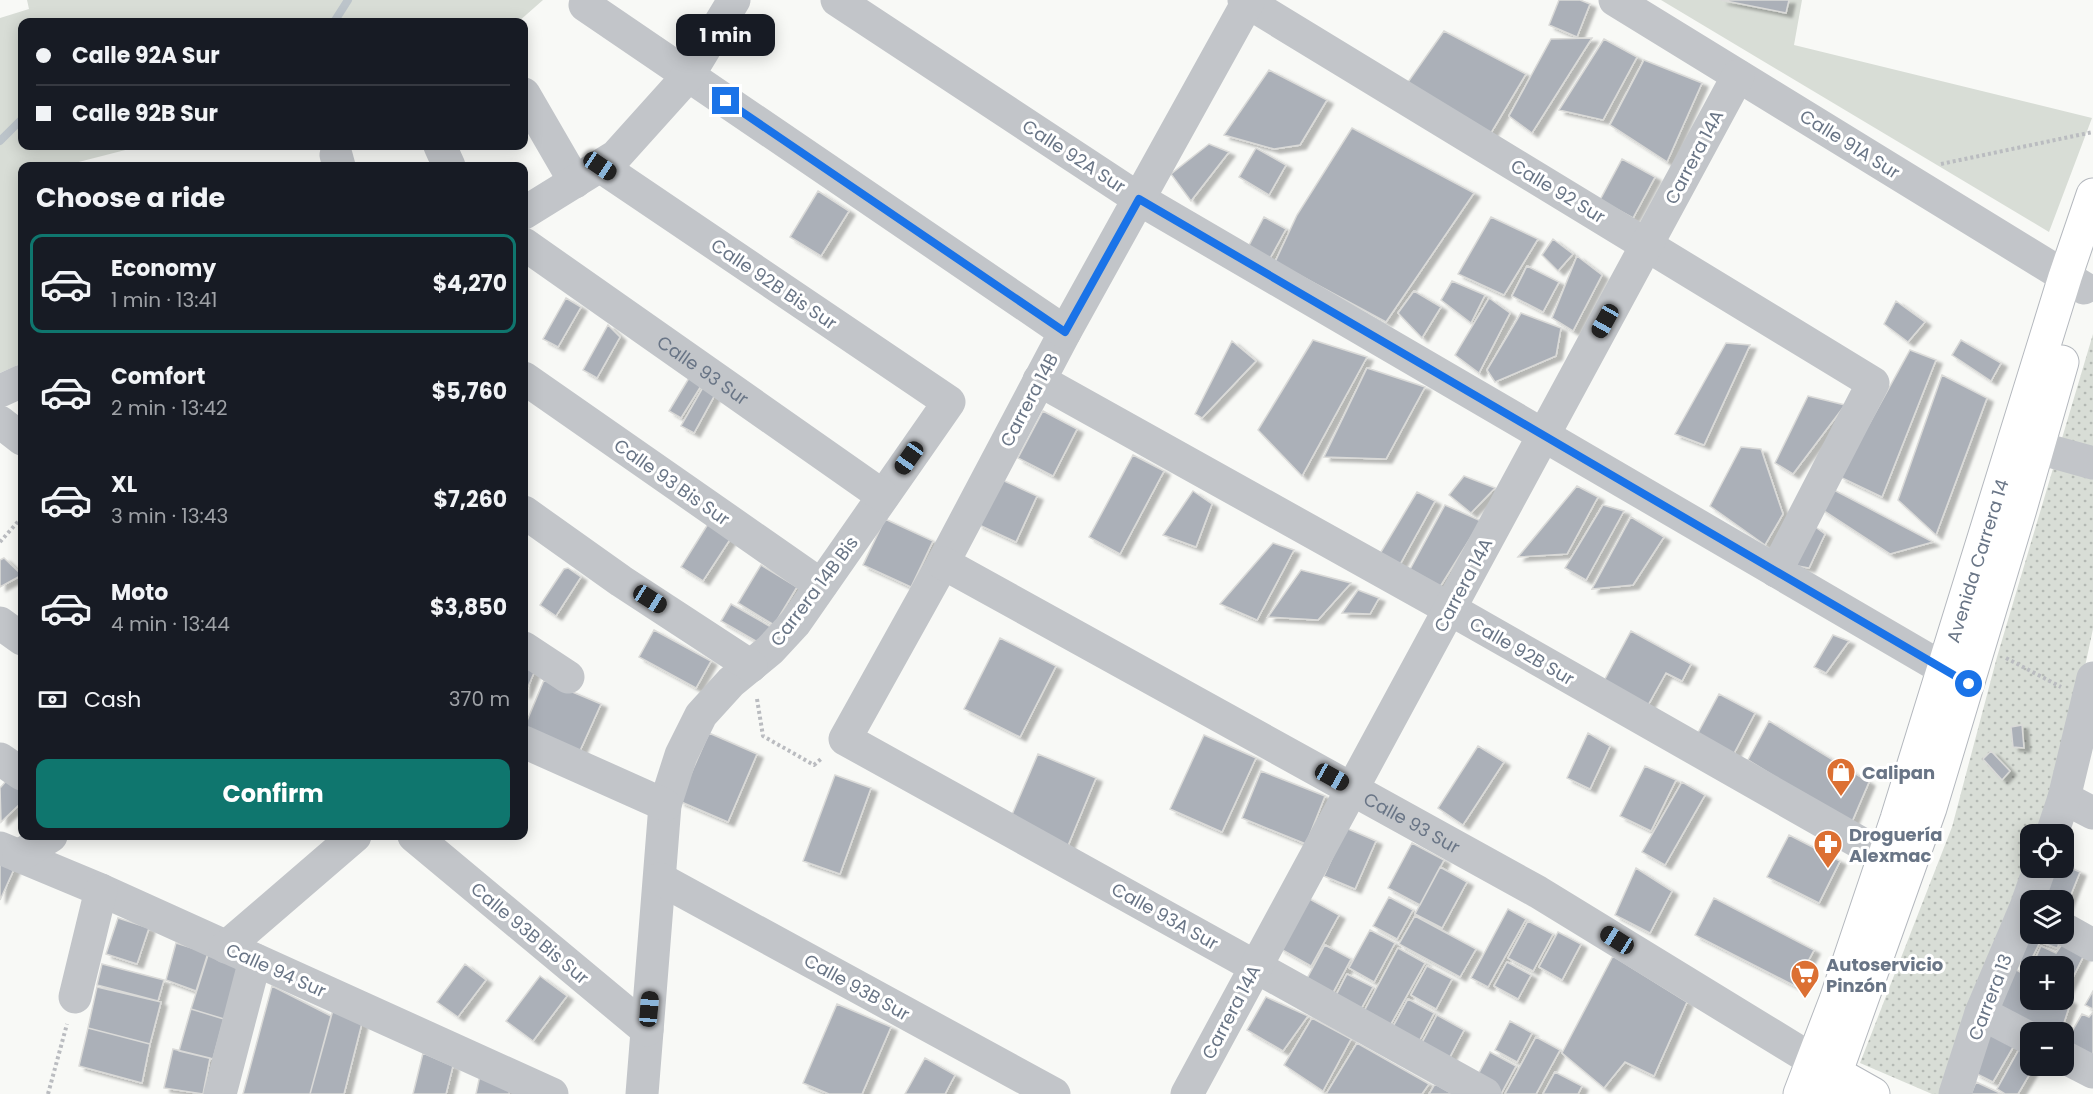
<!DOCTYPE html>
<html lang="en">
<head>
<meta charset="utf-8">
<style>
	body { margin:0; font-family:Poppins,sans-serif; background:#20242c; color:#f1f3f6; height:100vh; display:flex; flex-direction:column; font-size:22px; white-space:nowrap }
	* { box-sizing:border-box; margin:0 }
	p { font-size:20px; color:#9ea1a6 }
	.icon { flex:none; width:33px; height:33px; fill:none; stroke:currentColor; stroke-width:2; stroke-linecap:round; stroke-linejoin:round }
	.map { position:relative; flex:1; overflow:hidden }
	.drawer { position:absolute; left:18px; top:162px; width:510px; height:678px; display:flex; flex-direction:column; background:#171b24; border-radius:12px; box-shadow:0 3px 15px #0003 }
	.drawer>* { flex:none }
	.hud { position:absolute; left:18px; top:18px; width:510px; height:132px; border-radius:12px; box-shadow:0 3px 15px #0003; display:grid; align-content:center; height:132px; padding:0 18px; background:#171b24 }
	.controls { position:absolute; left:2020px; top:824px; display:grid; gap:12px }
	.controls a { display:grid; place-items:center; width:54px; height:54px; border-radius:12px; background:#171b24; box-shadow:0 3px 15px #0003; font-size:30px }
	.end { position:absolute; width:27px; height:27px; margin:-14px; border:8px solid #1a73e8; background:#fff; box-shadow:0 0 0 3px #fff }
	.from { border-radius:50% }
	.bubble { position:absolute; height:42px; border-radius:12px; background:#171b24; box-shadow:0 3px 15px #0003; font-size:20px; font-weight:700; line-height:42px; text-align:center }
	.car { position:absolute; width:18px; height:36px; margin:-18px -9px; border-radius:8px; box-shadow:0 0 4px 2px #0007; background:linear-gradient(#222 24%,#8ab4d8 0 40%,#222 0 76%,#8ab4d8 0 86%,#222 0) }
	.hud b { display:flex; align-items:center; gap:21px; height:57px; font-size:22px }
	.hud b+b { border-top:2px solid #363941 }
	.hud i { width:15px; height:15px; background:#f1f3f6 }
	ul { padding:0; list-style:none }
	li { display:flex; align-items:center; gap:18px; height:99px; margin:0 12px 9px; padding:0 6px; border:3px solid transparent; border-radius:12px }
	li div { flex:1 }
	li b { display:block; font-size:22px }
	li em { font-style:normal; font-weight:700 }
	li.active { border-color:#0f766e }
	li>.icon { width:54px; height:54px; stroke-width:1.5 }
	h2 { padding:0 18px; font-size:27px; line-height:72px }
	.pay { display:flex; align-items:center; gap:15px; height:66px; padding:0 18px; font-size:22px }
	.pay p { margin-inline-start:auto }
	.action { display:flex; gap:12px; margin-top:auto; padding:12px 18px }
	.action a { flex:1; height:69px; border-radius:12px; background:#0f766e; color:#fff; font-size:24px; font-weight:700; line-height:69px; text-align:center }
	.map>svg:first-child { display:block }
	.grass { fill:url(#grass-dots) }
	.green { fill:#d8ddd6 }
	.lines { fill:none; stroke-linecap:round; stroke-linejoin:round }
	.stream { stroke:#bcc4ca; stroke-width:8 }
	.building { fill:#abb0b8; stroke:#dadad8; stroke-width:1.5; filter:url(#shadow) }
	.secondary-casing { stroke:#b4b8be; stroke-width:35 }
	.path { stroke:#babcc0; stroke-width:4; stroke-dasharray:3 3; stroke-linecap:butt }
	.street { stroke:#c2c5c9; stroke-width:33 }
	.secondary { stroke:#fff; stroke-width:33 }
	.route { stroke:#1a73e8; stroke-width:8 }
	.labels { text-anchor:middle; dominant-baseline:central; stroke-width:6; stroke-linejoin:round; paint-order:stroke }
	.street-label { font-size:18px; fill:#697586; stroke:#fff }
	.poi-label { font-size:18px; font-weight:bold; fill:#697586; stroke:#fff; text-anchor:start }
</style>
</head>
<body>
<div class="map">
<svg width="2093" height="1094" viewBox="0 0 2093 1094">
	<defs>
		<pattern id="grass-dots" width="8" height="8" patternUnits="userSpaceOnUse" patternTransform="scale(1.5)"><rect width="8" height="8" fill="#d8ddd6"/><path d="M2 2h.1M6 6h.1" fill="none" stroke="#b3b8b3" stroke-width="1.8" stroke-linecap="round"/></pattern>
		<filter id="shadow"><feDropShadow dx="6" dy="4" stdDeviation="1.5" flood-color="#0004"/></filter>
	</defs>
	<rect width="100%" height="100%" fill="#f8f9f6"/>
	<path class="grass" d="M2093 334V629L2062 774 2040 834H2031V860L1946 1094H1932L1860 1063 1952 827 1997 657Z"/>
	<path class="green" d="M27 0H543L518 22H22V146H141L63 166H22V177L20 178 22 187V363L0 373V18L29 9Z
		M1661 0H1802L1794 45 2092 118 2049 232Z"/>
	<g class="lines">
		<path class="stream" d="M334 22 348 0
			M0 141 22 119"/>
	</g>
	<path class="building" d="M1559 0H1580L1590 4 1577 37 1549 25Z
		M1721 0H1789L1786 13Z
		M1444 31 1526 74 1488 138 1406 85Z
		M1592 38 1532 133 1509 116 1551 39Z
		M1604 39 1637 57 1603 120 1559 110Z
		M1644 60 1702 83 1667 162 1610 125Z
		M1269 70 1327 100 1300 145 1274 149 1224 135Z
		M1352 128 1474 193 1386 322 1275 262 1297 215Z
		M1209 144 1229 152 1191 201 1171 174Z
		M1256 148 1286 165 1269 195 1239 177Z
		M1622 159 1655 177 1633 218 1600 200Z
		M818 191 849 211 821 256 790 237Z
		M1264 217 1286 229 1268 262 1246 251Z
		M1491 217 1538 239 1504 295 1458 274Z
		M1553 239 1573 254 1558 271 1542 255Z
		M1577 256 1602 275 1573 331 1552 318Z
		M1527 266 1559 282 1543 312 1512 296Z
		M1452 281 1485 295 1471 323 1441 300Z
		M1414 291 1441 307 1422 338 1398 313Z
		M566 298 581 307 558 347 543 339Z
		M1489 298 1510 313 1479 373 1455 355Z
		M1896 301 1925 322 1908 342 1884 324Z
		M1521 313 1561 328 1556 356 1495 382 1487 370Z
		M608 325 620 337 597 378 583 370Z
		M1313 340 1367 357 1302 476 1258 430Z
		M1961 340 2001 363 1991 381 1952 355Z
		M1232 341 1256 361 1202 418 1195 414Z
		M1726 343 1750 345 1704 445 1675 434Z
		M1910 350 1936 360 1882 497 1840 477Z
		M1367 368 1425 387 1386 459 1324 457Z
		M1942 375 1987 398 1936 535 1898 500Z
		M689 378 701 386 681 418 669 411Z
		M705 384 717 391 694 433 681 426Z
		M1808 396 1845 405 1793 474 1775 463Z
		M1043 411 1077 429 1053 476 1018 458Z
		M1741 447 1761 449 1783 514 1765 545 1710 506Z
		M1133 455 1164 471 1120 554 1089 537Z
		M1464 476 1495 488 1471 513 1449 495Z
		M1000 479 1037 496 1016 542 977 524Z
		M1577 486 1598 497 1567 554 1518 557Z
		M1834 490 1933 542 1890 554 1821 509Z
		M1193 491 1212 504 1196 547 1163 535Z
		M1417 492 1435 501 1398 568 1378 557Z
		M1445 505 1481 521 1438 590 1408 573Z
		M1603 505 1624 511 1586 580 1565 568Z
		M1631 517 1664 537 1633 585 1592 589Z
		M885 519 933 541 911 587 863 565Z
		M708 524 731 538 703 581 681 567Z
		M1814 526 1825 534 1809 568 1792 565Z
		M1273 543 1294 550 1257 620 1220 604Z
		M4 558 22 575 0 587V560Z
		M761 565 797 587 774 625 738 603Z
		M568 568 581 577 556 616 540 605 564 569Z
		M1301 570 1351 583 1318 620 1268 617Z
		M1358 590 1379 598 1370 614 1342 613Z
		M731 604 771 627 761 644 721 621Z
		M654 630 711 661 696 688 639 657Z
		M1631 631 1691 664 1682 681 1666 673 1642 716 1598 692Z
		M1833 635 1849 641 1826 673 1814 667Z
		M1000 638 1056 666 1020 737 964 709Z
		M524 663 536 668 525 694H524Z
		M544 680 601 704 579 753 524 728Z
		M1719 694 1755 713 1729 763 1692 744Z
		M1769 721 1869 782 1851 824 1748 760Z
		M2022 725 2024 748 2013 747 2011 727Z
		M709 733 757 754 728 822 679 801Z
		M1588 733 1610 746 1590 789 1567 778Z
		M1204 735 1256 758 1222 832 1170 809Z
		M1478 746 1504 762 1463 825 1438 808Z
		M1991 751 2010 771 2002 780 1983 759Z
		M1038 754 1096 778 1067 848 1008 824Z
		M1645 766 1676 780 1651 831 1620 816Z
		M1261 771 1325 796 1306 844 1242 818Z
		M14 772 22 777V802L1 822 0 788Z
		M835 775 871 788 840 874 803 861Z
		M1682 782 1705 795 1665 865 1642 852Z
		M1346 828 1376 841 1355 889 1324 876Z
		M1789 835 1840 861 1819 903 1767 877Z
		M1412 843 1444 860 1420 905 1388 888Z
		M0 861 15 867 0 900Z
		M2064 865 2080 872 2064 912V900H2038L2051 867H2064Z
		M1440 867 1467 882 1442 928 1415 914Z
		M1636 868 1672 891 1650 933 1615 915Z
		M1306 897 1339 915 1311 966 1279 948Z
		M1389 897 1413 910 1397 939 1373 926Z
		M1714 898 1814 950 1795 986 1695 935Z
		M1508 909 1526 919 1488 987 1471 978Z
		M1415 916 1476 949 1460 977 1399 944Z
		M118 918 149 928 137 964 106 954Z
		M1528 921 1553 934 1533 971 1508 958Z
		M1370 930 1395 943 1374 982 1349 968Z
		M1558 932 1581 944 1562 980 1539 967Z
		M2031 933H2063L2064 934 2057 948 2040 942 2028 966 2015 961Z
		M2067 937 2088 947 2065 993 2064 966H2032L2041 946 2056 953Z
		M176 943 208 953 196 991 166 980Z
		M1325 945 1351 959 1329 1000 1303 986Z
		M1398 948 1425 963 1387 1031 1361 1017Z
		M209 952 241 966 224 1019 191 1009Z
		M1613 956 1687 1002 1654 1076 1625 1062 1604 1088 1562 1053Z
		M1507 962 1531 975 1518 999 1494 986Z
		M102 964 164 980 158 1001 97 985Z
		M465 964 486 980 458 1017 437 1002Z
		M1427 966 1452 979 1436 1009 1411 995Z
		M2013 968 2031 978V999H2064V997L2071 1001 2061 1032H2045L1994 1013Z
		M1347 974 1373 987 1356 1018 1331 1005Z
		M540 976 567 996 533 1041 506 1021Z
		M272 986 331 1016 310 1094H243Z
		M97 987 161 1002 150 1044 88 1028Z
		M2093 991V1009L2085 1005Z
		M1266 997 1308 1016 1283 1051 1247 1030Z
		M1408 999 1434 1013 1414 1051 1388 1036Z
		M837 1004 891 1027 862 1094H829L803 1083Z
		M191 1009 224 1019 213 1059 179 1051Z
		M333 1010 362 1023 344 1094H310Z
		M2093 1012V1066L2064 1045 2082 1014 2089 1017Z
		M1437 1015 1464 1030 1444 1068 1416 1054Z
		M1312 1018 1351 1039 1323 1091 1284 1065Z
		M1510 1021 1532 1033 1517 1062 1495 1050Z
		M1993 1026 2019 1037 1993 1082 1975 1073Z
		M88 1028 150 1044 142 1083 79 1066Z
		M1536 1037 1560 1050 1536 1094H1505Z
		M1357 1043 1429 1084 1422 1094H1326Z
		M2022 1044 2031 1049V1065H2035L2018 1094H2005L1997 1089Z
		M173 1049 210 1058 203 1094 164 1088Z
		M1490 1052 1516 1066 1501 1094 1474 1082Z
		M423 1053 453 1066 446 1094H413Z
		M925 1058 955 1075 945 1094H905Z
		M1555 1072 1582 1086 1578 1094H1543Z
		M480 1075 510 1087 509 1094H476Z
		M1976 1082 2002 1094H1971Z
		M1435 1084 1453 1094H1429Z"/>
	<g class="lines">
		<g class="secondary-casing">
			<g id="secondary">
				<path d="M1818 1063 1873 1094"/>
				<path id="s3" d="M1800 1094 1836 1000 1897 819 2065 277 2093 195"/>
				<path d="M1828 1094 1930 808 2020 509 2062 362"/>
			</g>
		</g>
		<path class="path" d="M1941 164 2093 132
			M0 542 22 517
			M2006 658 2061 687
			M757 699 763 736 814 765 822 758
			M48 1094 67 1024"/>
		<g class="street">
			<path d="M837 0 1139 199 1968 683"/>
			<path d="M1244 0 1873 383 1776 571"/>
			<path d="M1249 0 1065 332 943 563 845 739 1485 1094"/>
			<path d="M1615 0 2084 288"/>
			<path d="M585 5 1065 332"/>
			<path d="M524 94 575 182"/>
			<path d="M440 146 449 166"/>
			<path d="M336 155 339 166"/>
			<path d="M600 166 949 402 795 623 770 650 731 682 701 715 681 755 665 805 642 1094"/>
			<path d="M524 213 616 156 688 76 734 0"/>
			<path id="s1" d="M524 244 883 496"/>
			<path d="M524 378 821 585"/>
			<path d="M1039 380 1450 609 1908 870"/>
			<path d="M0 391 22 381"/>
			<path d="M0 422 22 439"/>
			<path d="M2014 441 2093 463"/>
			<path d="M524 512 621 581 751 666"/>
			<path id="s2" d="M943 563 1538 892 1814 1061"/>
			<path d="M0 623 22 639"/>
			<path d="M524 648 568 677"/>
			<path d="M524 742 665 805"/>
			<path d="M0 759 22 774"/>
			<path d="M2064 798 2093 813"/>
			<path d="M2052 834 2064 798 2093 678"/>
			<path d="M414 836 647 1030"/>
			<path d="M0 848 101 890 552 1094"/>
			<path d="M19 856 51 836"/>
			<path d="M660 879 1054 1094"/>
			<path d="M2064 929 2093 945"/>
			<path d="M226 947 355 836"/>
			<path d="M75 997 101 890"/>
			<path d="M1981 1013 2031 1039"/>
			<path d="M2064 1057 2093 1072"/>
			<path d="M220 1094 255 960"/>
			<path d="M1187 1094 1738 76"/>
			<path d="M1955 1094 1981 1013 2026 907 2040 867"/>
		</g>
		<use href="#secondary" class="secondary"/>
	</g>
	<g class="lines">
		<path class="route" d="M726 101 1065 332 1139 199 1969 684"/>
	</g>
	<defs>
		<g id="shop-pin" transform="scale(1.5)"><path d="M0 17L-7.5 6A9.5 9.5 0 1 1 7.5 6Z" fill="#dc7033" stroke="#fff"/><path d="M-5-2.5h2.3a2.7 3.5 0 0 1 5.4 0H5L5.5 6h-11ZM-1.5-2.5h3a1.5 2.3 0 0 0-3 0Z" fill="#fff"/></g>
		<g id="pharmacy-pin" transform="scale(1.5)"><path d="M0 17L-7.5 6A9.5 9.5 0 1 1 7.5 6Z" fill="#dc7033" stroke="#fff"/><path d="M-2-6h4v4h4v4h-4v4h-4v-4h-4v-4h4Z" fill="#fff"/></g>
		<g id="supermarket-pin" transform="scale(1.5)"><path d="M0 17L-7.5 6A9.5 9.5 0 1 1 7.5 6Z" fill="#dc7033" stroke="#fff"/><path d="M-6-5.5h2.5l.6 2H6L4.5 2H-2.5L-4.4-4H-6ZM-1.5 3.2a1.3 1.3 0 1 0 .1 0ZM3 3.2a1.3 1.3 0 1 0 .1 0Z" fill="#fff"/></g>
	</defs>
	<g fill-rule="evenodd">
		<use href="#shop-pin" x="1841" y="772"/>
		<use href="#pharmacy-pin" x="1828" y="844"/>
		<use href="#supermarket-pin" x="1805" y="974"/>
	</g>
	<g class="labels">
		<g class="street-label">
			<text transform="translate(1850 144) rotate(32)">Calle 91A Sur</text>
			<text transform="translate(1074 156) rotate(33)">Calle 92A Sur</text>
			<text transform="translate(1694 157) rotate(-62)">Carrera 14A</text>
			<text transform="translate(1558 191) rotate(31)">Calle 92 Sur</text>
			<text transform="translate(774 284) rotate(34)">Calle 92B Bis Sur</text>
			<text stroke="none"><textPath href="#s1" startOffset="219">Calle 93 Sur</textPath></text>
			<text transform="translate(1029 400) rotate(-62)">Carrera 14B</text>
			<text transform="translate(672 482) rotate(35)">Calle 93 Bis Sur</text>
			<text stroke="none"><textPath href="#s3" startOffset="562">Avenida Carrera 14</textPath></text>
			<text transform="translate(1463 585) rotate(-62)">Carrera 14A</text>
			<text transform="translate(814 591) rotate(-53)">Carrera 14B Bis</text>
			<text transform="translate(1522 651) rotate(30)">Calle 92B Sur</text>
			<text stroke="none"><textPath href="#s2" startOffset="536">Calle 93 Sur</textPath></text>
			<text transform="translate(1165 916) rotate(29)">Calle 93A Sur</text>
			<text transform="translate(530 933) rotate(40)">Calle 93B Bis Sur</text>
			<text transform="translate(276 970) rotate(24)">Calle 94 Sur</text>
			<text transform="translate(857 987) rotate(29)">Calle 93B Sur</text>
			<text transform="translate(1990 997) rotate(-69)">Carrera 13</text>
			<text transform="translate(1231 1012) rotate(-62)">Carrera 14A</text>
		</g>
		<g class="poi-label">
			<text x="1862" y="772">Calipan</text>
			<text x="1849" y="834">Droguería<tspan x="1849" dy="21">Alexmac</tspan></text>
			<text x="1826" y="964">Autoservicio<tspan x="1826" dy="21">Pinzón</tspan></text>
		</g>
	</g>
</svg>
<div class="controls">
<a><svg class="icon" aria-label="locate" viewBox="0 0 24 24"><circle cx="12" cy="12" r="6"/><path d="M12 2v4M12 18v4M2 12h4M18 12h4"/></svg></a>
<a><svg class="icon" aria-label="layers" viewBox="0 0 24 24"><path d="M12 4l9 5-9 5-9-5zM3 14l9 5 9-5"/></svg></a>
<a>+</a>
<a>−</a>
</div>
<i class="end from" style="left:1969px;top:684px"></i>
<i class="end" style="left:726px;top:101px"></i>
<div class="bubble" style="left:676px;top:14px;width:99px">1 min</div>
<i class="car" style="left:600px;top:166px;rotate:124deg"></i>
<i class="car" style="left:1605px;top:321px;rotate:209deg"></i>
<i class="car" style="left:909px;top:458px;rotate:215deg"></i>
<i class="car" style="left:650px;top:599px;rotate:122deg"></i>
<i class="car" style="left:1332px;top:777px;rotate:119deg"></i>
<i class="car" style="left:1617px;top:940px;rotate:302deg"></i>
<i class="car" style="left:649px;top:1009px;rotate:5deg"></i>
<div class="hud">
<b><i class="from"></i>Calle 92A Sur</b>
<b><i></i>Calle 92B Sur</b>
</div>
<section class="drawer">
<h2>Choose a ride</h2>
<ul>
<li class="active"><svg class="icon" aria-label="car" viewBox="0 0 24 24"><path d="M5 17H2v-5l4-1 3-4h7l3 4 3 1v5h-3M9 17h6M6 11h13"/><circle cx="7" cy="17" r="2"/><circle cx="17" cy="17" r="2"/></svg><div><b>Economy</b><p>1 min · 13:41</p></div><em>$4,270</em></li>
<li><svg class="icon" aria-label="car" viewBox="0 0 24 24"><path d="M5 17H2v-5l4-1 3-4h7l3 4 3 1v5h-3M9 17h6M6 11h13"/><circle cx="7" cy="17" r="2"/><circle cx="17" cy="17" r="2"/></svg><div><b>Comfort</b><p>2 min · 13:42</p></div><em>$5,760</em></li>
<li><svg class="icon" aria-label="car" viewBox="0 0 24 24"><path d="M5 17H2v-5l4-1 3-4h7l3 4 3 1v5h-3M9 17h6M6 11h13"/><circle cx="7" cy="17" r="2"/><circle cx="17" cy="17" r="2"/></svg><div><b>XL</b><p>3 min · 13:43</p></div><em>$7,260</em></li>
<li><svg class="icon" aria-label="car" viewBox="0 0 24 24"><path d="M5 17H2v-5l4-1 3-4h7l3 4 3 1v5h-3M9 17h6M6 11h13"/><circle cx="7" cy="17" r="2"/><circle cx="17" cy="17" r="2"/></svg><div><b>Moto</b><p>4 min · 13:44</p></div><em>$3,850</em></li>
</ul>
<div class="pay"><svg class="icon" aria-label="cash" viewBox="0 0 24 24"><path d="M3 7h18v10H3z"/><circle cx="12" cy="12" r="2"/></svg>Cash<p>370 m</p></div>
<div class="action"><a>Confirm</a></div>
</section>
</div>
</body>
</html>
